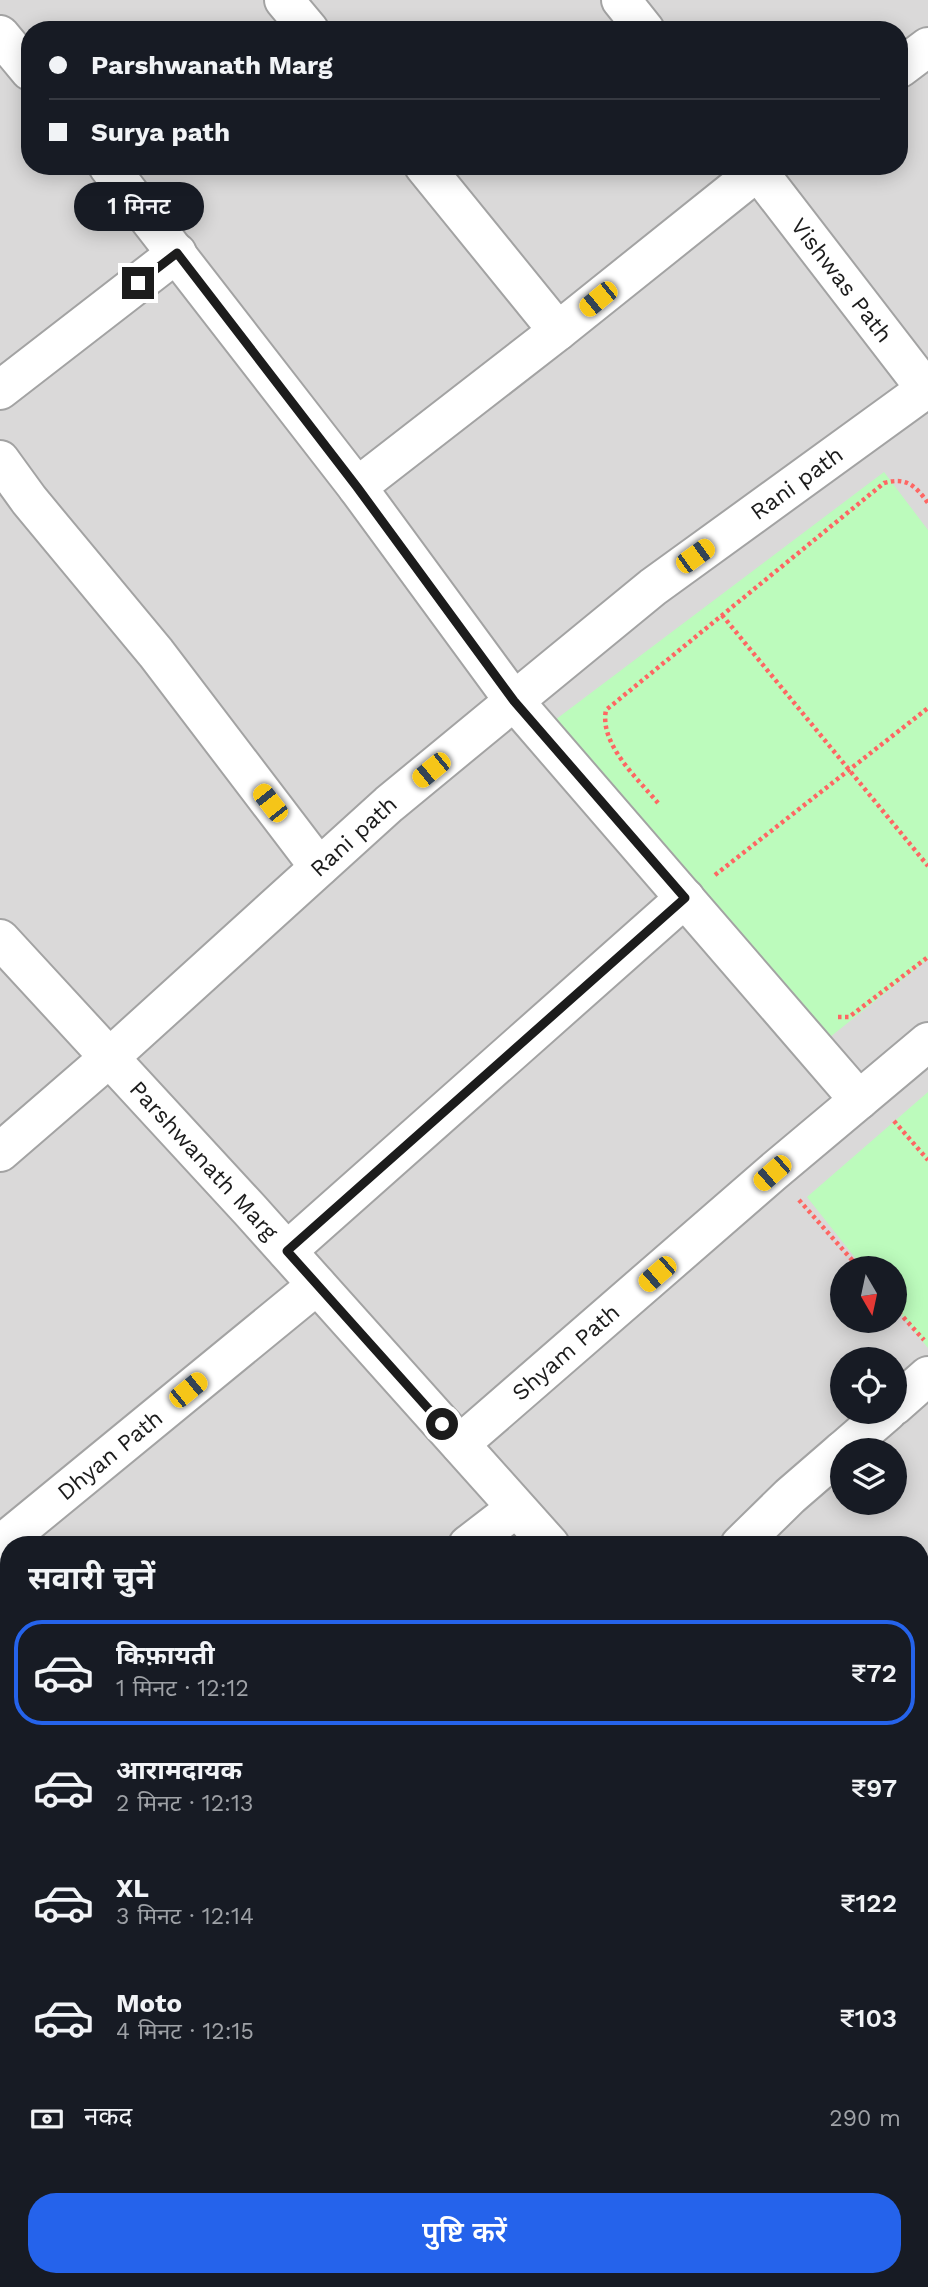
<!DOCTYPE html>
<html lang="hi">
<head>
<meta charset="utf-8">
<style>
	body { margin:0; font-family:"Work Sans","Noto Sans Devanagari",sans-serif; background:#20242c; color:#f1f3f6; height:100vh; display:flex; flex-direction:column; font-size:26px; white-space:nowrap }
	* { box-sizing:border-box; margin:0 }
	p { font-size:23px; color:#9ea1a6 }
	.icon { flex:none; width:38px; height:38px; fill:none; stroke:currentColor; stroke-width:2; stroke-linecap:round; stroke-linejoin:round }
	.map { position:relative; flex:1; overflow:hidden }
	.panel { position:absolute; left:0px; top:1536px; width:929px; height:751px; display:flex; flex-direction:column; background:#171b24; border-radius:28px 28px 0 0; box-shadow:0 4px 18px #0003 }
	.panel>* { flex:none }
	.banner { position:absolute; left:21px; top:21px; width:887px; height:154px; border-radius:28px; box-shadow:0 4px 18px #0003; display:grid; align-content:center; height:154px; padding:0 28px; background:#171b24 }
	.needle { width:46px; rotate:171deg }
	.controls { position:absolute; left:830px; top:1256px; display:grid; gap:14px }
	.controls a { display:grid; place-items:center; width:77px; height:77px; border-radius:50%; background:#171b24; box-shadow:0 4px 18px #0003; font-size:35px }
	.end { position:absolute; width:32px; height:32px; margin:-16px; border:9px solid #1c1c1c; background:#fff; box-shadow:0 0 0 4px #fff }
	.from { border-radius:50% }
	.bubble { position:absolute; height:49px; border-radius:24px; background:#171b24; box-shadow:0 4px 18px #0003; font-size:23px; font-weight:600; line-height:49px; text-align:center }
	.car { position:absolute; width:21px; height:42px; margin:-21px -10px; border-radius:9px; box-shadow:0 0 5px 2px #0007; background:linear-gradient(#f5c518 24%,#345 0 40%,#f5c518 0 76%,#345 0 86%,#f5c518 0) }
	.banner b { display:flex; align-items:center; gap:24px; height:66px; font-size:26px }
	.banner b+b { border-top:2px solid #363941 }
	.banner i { width:18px; height:18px; background:#f1f3f6 }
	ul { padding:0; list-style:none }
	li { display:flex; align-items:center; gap:21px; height:105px; margin:0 14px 10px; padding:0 14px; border:4px solid transparent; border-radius:28px }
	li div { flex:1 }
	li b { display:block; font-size:26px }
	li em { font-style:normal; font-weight:600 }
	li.current { border-color:#2563eb }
	li>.icon { width:63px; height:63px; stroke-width:1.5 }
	h2 { padding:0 28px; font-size:32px; line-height:84px }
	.pay { display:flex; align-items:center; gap:18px; height:77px; padding:0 28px; font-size:26px }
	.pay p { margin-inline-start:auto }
	.primary-button { display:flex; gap:14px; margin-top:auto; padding:14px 28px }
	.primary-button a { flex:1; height:80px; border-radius:28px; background:#2563eb; color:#fff; font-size:28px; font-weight:600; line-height:80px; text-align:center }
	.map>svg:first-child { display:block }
	.residential { fill:#dad9d9; fill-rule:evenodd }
	.park { fill:#bcfbbc }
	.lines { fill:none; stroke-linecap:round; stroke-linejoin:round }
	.minor-casing { stroke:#a3a3a3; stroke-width:42 }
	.path { stroke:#fe6663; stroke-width:4.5; stroke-dasharray:3.5 3.5; stroke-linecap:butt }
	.minor { stroke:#fff; stroke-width:38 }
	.route { stroke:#1c1c1c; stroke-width:9 }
	.labels { text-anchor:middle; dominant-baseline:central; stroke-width:7; stroke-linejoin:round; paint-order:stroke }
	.street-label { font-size:23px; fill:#1c1c1c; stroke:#fff }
</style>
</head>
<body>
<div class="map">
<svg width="928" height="2287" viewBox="0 0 928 2287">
	<rect width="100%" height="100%" fill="#eee9e1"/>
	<path class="residential" d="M0 0H928V2287H0ZM30 30H900V166H30ZM842 1269H894V1321H842ZM842 1360H894V1412H842ZM842 1451H894V1503H842ZM9 1545H920V2278H9Z"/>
	<path class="park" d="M884 472 928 530V959L825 1041 551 723Z
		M928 1092V1348L894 1306V1269H864L807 1197Z"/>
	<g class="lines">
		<g class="minor-casing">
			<g id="minor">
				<path d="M284 0 309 30"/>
				<path d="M621 0 645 30"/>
				<path d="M0 35 30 71"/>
				<path d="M900 68 928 47"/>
				<path d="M108 166 357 487 514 701 859 1100"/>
				<path d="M424 166 558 331"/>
				<path id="s1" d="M754 166 928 392"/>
				<path d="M0 390 177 253"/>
				<path d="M0 460 29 500 156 653 319 867"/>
				<path d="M357 487 558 331 764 166"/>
				<path id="s2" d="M0 939 250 1210 550 1545"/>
				<path id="s3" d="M0 1152 110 1057 389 804 514 701 653 587 926 389"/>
				<path d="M287 1251 685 898"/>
				<path d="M894 1406 928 1376"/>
				<path id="s4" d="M460 1444 772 1173 928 1042"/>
				<path d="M842 1451 887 1412"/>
				<path id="s5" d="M0 1545 317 1285"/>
				<path d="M468 1545 516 1508"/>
				<path d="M740 1545 790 1496 842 1451"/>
				<path d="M920 1735 928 1728"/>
				<path d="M0 1763 9 1773"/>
				<path d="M920 1955 928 1964"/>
				<path d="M0 2183 9 2175"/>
				<path d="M489 2278 497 2287"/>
				<path d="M906 2278 914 2287"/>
			</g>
		</g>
		<path class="path" d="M722 615 928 866
			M658 803C638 779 599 744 606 710L884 483C906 477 915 485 928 503
			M715 875 928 708
			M838 1017H849L928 957
			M894 1121 928 1160
			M799 1200 860 1269
			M894 1307 924 1340"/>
		<use href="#minor" class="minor"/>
	</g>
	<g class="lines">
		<path class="route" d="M138 283 177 253 357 487 514 701 685 898 287 1251 442 1424"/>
	</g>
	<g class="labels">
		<g class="street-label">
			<text stroke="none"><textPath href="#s1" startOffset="144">Vishwas Path</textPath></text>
			<text stroke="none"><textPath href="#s3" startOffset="1041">Rani path</textPath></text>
			<text stroke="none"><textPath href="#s3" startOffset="474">Rani path</textPath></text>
			<text stroke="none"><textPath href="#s2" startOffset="301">Parshwanath Marg</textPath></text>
			<text stroke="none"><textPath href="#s4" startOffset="140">Shyam Path</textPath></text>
			<text stroke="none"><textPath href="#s5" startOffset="142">Dhyan Path</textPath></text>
		</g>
	</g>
</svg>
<div class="controls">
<a><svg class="needle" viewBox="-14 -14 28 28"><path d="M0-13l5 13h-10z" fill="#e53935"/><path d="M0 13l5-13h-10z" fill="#9ea1a6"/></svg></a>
<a><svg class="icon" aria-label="locate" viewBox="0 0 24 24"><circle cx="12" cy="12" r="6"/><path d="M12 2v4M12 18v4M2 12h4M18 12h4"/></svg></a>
<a><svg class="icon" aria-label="layers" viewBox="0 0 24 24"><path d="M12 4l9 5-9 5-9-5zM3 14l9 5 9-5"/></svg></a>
</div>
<i class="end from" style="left:442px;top:1424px"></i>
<i class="end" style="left:138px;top:283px"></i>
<div class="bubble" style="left:74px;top:182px;width:130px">1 मिनट</div>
<i class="car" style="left:598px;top:299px;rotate:231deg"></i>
<i class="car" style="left:695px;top:556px;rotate:54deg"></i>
<i class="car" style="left:431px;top:770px;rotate:231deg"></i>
<i class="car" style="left:270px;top:803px;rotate:322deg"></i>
<i class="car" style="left:772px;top:1173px;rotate:229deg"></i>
<i class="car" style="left:657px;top:1274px;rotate:229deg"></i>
<i class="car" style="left:188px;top:1390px;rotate:51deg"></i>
<div class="banner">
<b><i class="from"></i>Parshwanath Marg</b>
<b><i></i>Surya path</b>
</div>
<section class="panel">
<h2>सवारी चुनें</h2>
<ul>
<li class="current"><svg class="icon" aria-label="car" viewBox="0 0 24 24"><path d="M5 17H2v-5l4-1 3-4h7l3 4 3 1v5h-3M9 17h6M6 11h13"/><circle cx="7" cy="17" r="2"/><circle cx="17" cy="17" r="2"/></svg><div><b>किफ़ायती</b><p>1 मिनट · 12:12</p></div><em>₹72</em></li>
<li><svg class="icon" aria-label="car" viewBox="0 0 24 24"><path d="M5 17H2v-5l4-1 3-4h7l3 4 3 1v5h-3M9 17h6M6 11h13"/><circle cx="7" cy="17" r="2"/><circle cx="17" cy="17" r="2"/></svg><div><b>आरामदायक</b><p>2 मिनट · 12:13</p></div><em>₹97</em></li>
<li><svg class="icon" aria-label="car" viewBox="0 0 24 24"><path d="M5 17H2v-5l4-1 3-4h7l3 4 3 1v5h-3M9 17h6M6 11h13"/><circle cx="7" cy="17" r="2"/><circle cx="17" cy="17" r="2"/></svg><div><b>XL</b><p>3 मिनट · 12:14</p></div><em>₹122</em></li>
<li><svg class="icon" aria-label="car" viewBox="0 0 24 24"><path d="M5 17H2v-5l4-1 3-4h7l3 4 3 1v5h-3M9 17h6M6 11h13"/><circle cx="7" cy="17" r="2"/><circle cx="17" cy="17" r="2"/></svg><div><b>Moto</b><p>4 मिनट · 12:15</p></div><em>₹103</em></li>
</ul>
<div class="pay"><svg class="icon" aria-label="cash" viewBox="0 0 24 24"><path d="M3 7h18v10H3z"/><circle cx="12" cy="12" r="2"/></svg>नकद<p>290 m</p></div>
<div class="primary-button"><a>पुष्टि करें</a></div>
</section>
</div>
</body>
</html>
